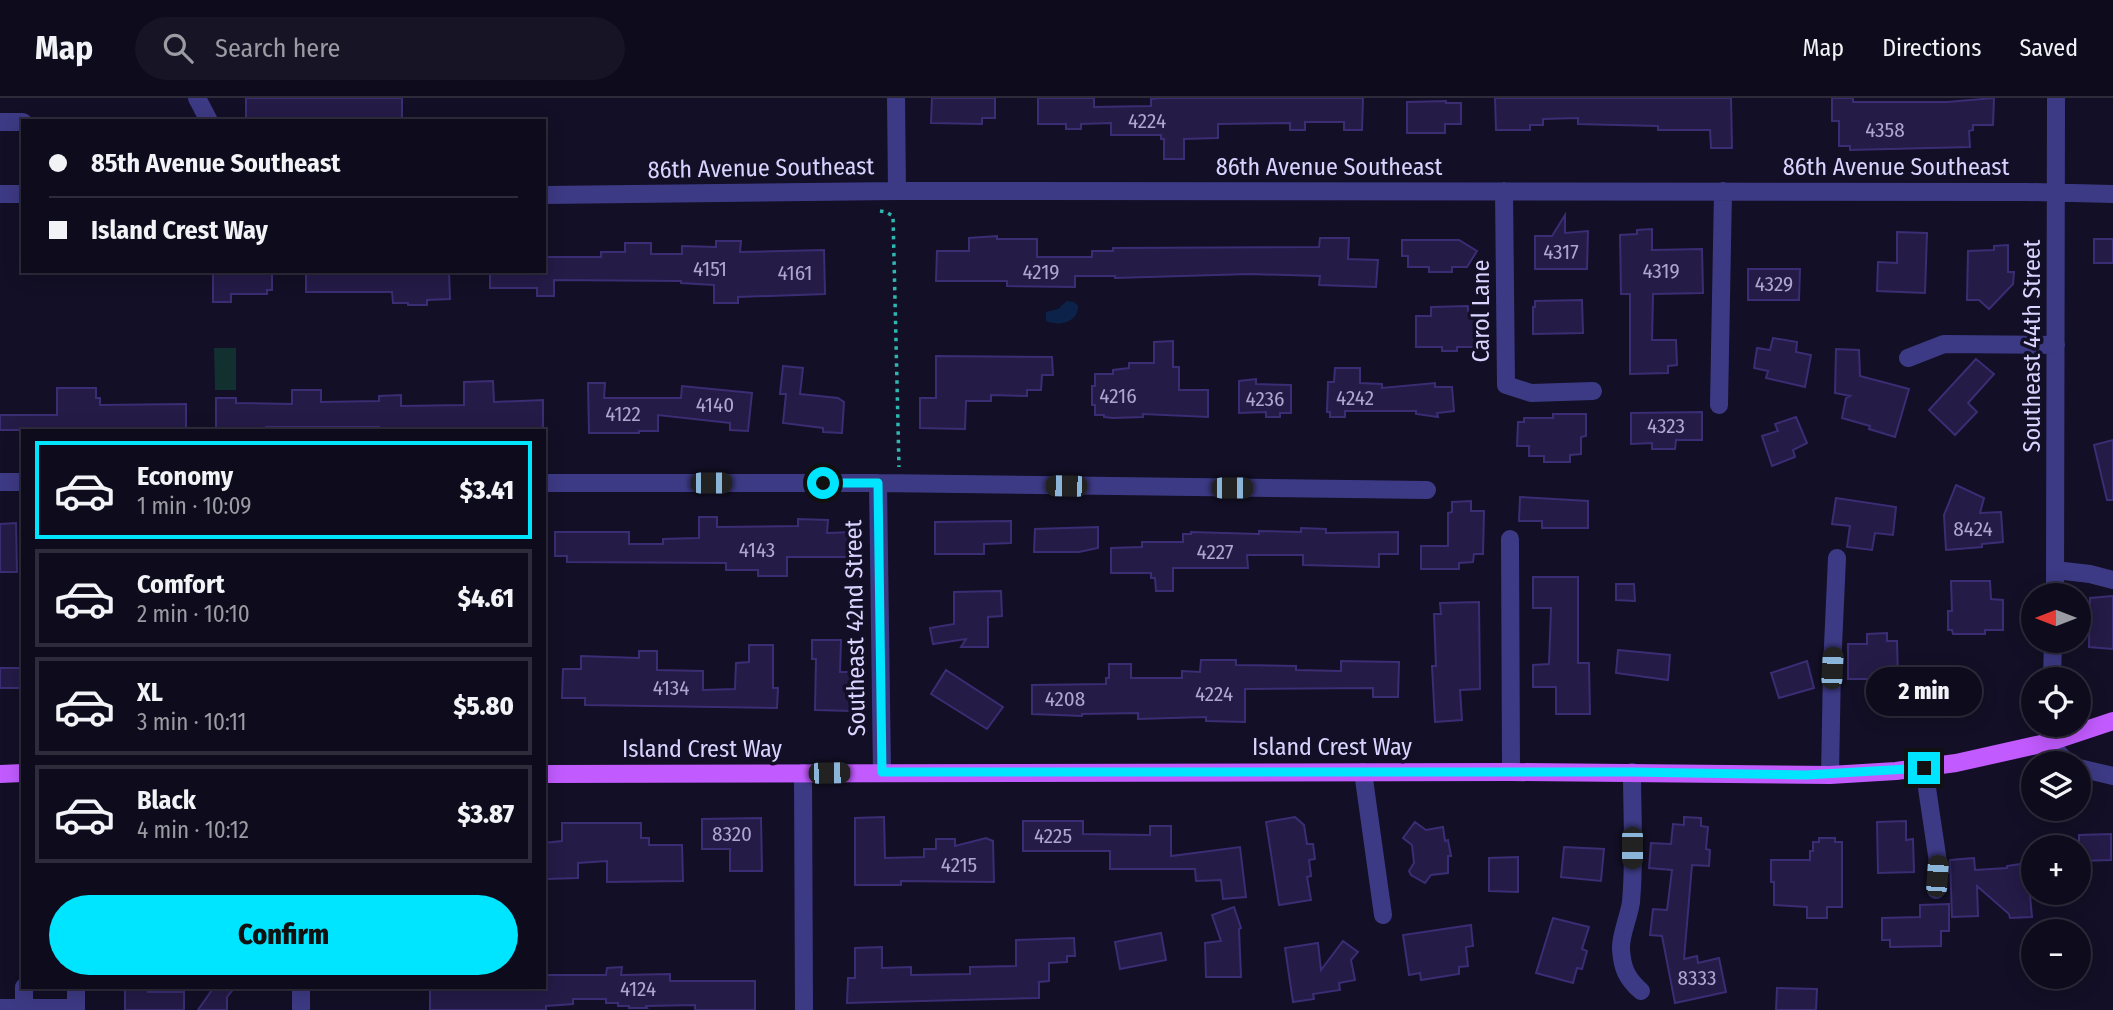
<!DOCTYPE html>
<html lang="en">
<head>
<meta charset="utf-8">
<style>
	body { margin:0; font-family:"Fira Sans Condensed",sans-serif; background:#171425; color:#f1f3f6; height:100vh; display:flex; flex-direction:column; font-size:26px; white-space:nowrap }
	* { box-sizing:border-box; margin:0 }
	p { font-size:23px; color:#9b9ba3 }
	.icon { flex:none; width:38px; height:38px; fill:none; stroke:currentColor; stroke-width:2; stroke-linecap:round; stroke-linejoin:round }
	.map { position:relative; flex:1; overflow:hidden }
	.drawer { position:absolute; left:21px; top:331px; width:525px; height:560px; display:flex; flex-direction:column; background:#0e0b1c; border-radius:0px; box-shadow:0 4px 18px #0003,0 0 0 2px #2e2b3b }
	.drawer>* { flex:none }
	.guide { position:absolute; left:21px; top:21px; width:525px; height:154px; border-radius:0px; box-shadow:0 4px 18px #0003,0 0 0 2px #2e2b3b; display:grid; align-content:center; height:154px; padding:0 28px; background:#0e0b1c }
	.needle { width:46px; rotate:270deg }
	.fabs { position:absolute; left:2021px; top:485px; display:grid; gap:14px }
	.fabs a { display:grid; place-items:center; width:70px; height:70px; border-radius:50%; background:#0e0b1c; box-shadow:0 4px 18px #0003,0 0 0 2px #2e2b3b; font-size:35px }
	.end { position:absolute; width:32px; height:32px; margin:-16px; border:9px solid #00e5ff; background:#111; box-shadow:0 0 0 4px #111 }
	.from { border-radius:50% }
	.bubble { position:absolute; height:49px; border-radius:24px; background:#0e0b1c; box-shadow:0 4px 18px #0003,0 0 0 2px #2e2b3b; font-size:23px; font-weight:800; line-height:49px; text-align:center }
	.car { position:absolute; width:21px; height:42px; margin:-21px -10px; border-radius:9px; box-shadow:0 0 5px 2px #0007; background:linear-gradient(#222 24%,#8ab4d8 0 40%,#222 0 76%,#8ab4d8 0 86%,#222 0) }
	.guide b { display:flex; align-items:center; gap:24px; height:66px; font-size:26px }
	.guide b+b { border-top:2px solid #2e2b3b }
	.guide i { width:18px; height:18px; background:#f1f3f6 }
	ul { padding:12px 0 0; list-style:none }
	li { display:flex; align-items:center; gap:21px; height:98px; margin:0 14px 10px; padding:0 14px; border:4px solid #2e2b3b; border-radius:0px }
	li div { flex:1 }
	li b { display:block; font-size:26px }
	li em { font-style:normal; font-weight:800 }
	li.active { border-color:#00e5ff }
	li>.icon { width:63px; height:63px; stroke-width:1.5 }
	.action { display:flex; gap:14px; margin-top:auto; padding:14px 28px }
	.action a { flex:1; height:80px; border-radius:42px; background:#00e5ff; color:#111; font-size:28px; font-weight:800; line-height:80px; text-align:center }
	header { display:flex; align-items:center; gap:42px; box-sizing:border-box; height:98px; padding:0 35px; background:#0e0b1c; border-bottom:2px solid #2e2b3b }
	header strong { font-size:33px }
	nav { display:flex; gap:38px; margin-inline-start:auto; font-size:24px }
	.search { width:490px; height:63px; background:#171425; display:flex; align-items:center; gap:18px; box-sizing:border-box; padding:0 24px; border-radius:38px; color:#9b9ba3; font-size:26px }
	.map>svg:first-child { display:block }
	.green { fill:#12302f }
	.water { fill:#0c2248 }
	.building { fill:#241b47; stroke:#3b2d73; stroke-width:2 }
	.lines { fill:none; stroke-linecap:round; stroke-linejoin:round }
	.path { stroke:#2fb8b0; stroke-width:3.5; stroke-dasharray:3.5 5; stroke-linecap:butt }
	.minor { stroke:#3d3a85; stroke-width:18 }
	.major { stroke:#c25bff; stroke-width:18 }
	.route { stroke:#00e5ff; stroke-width:9 }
	.labels { text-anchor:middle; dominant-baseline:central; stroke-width:7; stroke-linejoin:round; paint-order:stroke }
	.number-label { font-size:21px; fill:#aca6d1 }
	.street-label { font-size:24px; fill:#d9d4ff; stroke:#130f26 }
</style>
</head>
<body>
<header>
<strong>Map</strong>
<div class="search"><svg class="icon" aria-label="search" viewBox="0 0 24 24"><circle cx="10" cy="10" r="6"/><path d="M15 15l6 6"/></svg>Search here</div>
<nav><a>Map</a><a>Directions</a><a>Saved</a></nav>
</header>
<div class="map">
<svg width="2113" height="912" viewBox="0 0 2113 912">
	<rect width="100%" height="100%" fill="#130f26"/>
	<path class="green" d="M214 250H236V292H215Z"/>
	<path class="water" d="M1067 203 1074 204 1078 208C1079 224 1059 229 1046 223V214L1058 211Z"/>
	<path class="building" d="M246 0H402V21H246Z
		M932 0H995V20H982V26L931 25Z
		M1038 0H1094V9L1151 8V1L1161 0H1363L1362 32H1344V24H1305V32H1290V25L1218 26V40L1184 41V61H1164V41H1161V37H1111V25L1081 26V31H1066V26H1038Z
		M1495 0H1731L1732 50H1711L1710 32H1658V28L1578 26V20L1543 21V27H1530V32H1496Z
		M1832 0H1853V4H1947L1994 0 1993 27H1973V32L1969 33 1970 49 1850 52V48H1839V23H1832Z
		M1446 3V5H1461V26H1445V35H1407V4Z
		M1565 117V135L1588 133 1587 171H1535V138H1552Z
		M1652 131V152L1702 151 1703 195 1653 196 1652 242H1676L1677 267 1668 268V275L1630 276V196H1621L1620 137 1637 136V132Z
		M1897 134 1927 135 1925 195 1877 193 1878 164 1897 165Z
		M997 138V141H1037V159H1092V153H1113V150L1319 149 1320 140H1349L1348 161 1378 162 1376 189 1319 187 1320 178 1250 176 1115 180V178H1075V189L1007 188V183H936L937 153H969V140Z
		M2094 141H2113V165H2094Z
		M1402 142H1459L1477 153 1467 169H1452V174H1429V169H1408V158H1402Z
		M716 143H741L740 154 824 152 825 196 738 199V205H714V187L681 185V183L554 182V198H537V190H490V173H544V159H601V154H625V145H651V156H682V148L716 149Z
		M2008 147V174H2014L2013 186 1989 211 1979 202H1967L1968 153 1994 152V148Z
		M1748 171H1800L1799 202H1748Z
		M213 173H267V176H272V192H267V196H231V204H213Z
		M306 173H449L450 201 427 202V207H408V205H393L392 194H306Z
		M1582 202 1583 235 1533 236V209H1535V203Z
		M1468 208V218H1479L1475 249H1457V253H1442V249H1416V218H1431V209Z
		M1773 240 1797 244 1796 254 1811 257 1805 289 1766 280 1768 273 1754 270 1757 250 1770 252Z
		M1173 243V269H1179V292H1208V319L1143 316V319L1113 320 1104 319V317H1095V307H1092V288H1095V276H1113V272L1129 270V265H1154V244Z
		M1836 251 1859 252 1860 278 1909 291 1895 339 1869 331 1870 328 1842 320 1846 300 1850 298 1835 295Z
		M936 258 1052 259 1053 277H1042L1041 292H1027V298L991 297V303H966L965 331 920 330V300H936Z
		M1976 261 1994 276 1968 305 1977 314 1955 337 1929 312Z
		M783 268 803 270 800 296 838 300 844 304 842 335 823 334V330L783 325 786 296H780Z
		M1335 270H1360V285L1382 286V290L1435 285V289H1452L1454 313 1437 315 1438 319 1416 316V313H1345V319H1330V314H1327L1328 284H1334Z
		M1256 281V286L1291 287V315H1280V319H1266V314L1239 315V283Z
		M493 283 494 304 543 302V332H379V329H266V332H216V300H236V305L292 306V292H321V304L379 303V298L401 297V308L464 307V284Z
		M588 285H605L604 300H681L682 288 752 295 748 333 730 332V325L658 317V333H639V335H589Z
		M57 290H96V300H100V307L186 306V332H0V317H57Z
		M1702 314V342H1676L1675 351H1652V345L1631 346V315Z
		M1553 316H1586V338L1581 339V356L1570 357V364H1544V358H1529V348H1517L1518 324H1524V320H1553Z
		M1796 319 1807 345 1793 352 1795 359 1772 368 1762 338 1778 333 1775 326Z
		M2113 342V402H2107L2094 347Z
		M1956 387 1984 400 1980 415 2001 414 2003 444 1982 446V449L1946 452 1944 417Z
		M1520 399 1588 403V430H1542V423H1519Z
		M1836 400 1896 409 1893 437 1875 435 1872 452 1847 449 1850 428 1832 426Z
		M1471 403V413H1484L1483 456H1474L1473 464 1459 465V471H1421V448H1448V415L1452 414V404Z
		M699 419H717V429L798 428V421L828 422 827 435 854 434V459H787V478H758V472H726V465L567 464V458H555V434H629V446H663V441L699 440Z
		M1011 423V445L984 446V456H935V424Z
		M16 425 17 474H0V426Z
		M1098 429V450L1079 454H1034L1035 431Z
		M1301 430 1326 431V435L1398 434V456H1379V469L1303 467V457H1247L1248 470H1173V493H1156L1155 480H1151V475H1111V450L1142 449V444H1183V436H1191V434L1259 436V433L1301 434Z
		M1533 479H1578V565H1589L1590 616H1556V589H1533V567L1549 566 1551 510H1533Z
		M1951 483H1990L1991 501 2003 502V532H1985V536H1953L1952 532H1948V513H1952Z
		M1616 486H1634L1635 503 1616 502Z
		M1001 493 1002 518 988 519V549H961L966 541 933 546 930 530 954 526V494Z
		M2113 498V551L2089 549 2090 500Z
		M1479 504 1480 591 1460 592 1462 622 1435 624 1432 568H1436L1434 516H1441L1440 505Z
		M1887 535V543H1897L1898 581H1848V546H1867V536Z
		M812 542H841L840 574H854L853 613 815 612 816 561H812Z
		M749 547H773V590H778L777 610 585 607V600H562L563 571H581V558L639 560V553H657V572L703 573V592L735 591 736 565 749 564Z
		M1618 552 1670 557 1668 582 1616 575Z
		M1201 562H1236V567L1296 568V572L1341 573V563L1399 564 1398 599H1373V590L1245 591V624L1206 623V619L1138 621V615L1082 616V618L1032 616V587L1106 586V580H1109V566H1131V580H1182V573L1200 574Z
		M1807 563 1814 590 1779 600 1771 575Z
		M0 570H23V590H0Z
		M946 572 1003 609 987 631 931 596Z
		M1974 574V600L1910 599V575Z
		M884 719 885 760 924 759V751H936V741H955V748L986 740 993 743 994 784 901 783V787H855V720Z
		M1295 719 1304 727 1307 746H1313L1315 761 1309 762 1311 778 1307 779 1311 802 1279 807 1266 724Z
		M1684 719 1701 720V728L1708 729 1706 751 1710 752 1709 768 1692 767 1684 861 1697 858 1698 865 1719 860 1726 894 1675 905 1662 838 1650 837 1653 811 1667 812 1672 772 1649 770 1651 745 1671 746 1673 726 1684 727Z
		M761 720 762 773H730V751H702V721Z
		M1023 723H1083V736L1150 737V728H1171V758L1240 749 1246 799 1223 801 1221 782 1196 783 1195 771H1110V753H1023Z
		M1906 723V742L1913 741 1914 774 1878 775 1877 724Z
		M1415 724 1426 732 1443 729 1445 743 1448 742 1451 758H1448V775L1431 777 1425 785 1411 777 1409 773 1414 765 1412 747 1403 740Z
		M562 725H641V740H649V747H682L683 783 607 784V763L578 765V780L547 781 544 745 562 743Z
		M2111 736V762L2079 763V737Z
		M1819 740H1835V744H1842V809H1827V820H1807V809L1774 807V784H1771V762H1810V753H1813V744H1819Z
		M1564 749 1604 751 1601 783 1561 779Z
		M1518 759V794L1489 793V760Z
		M1974 760 1975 772 2007 770V768L2027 765 2032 819 2010 820 2009 816 1977 788 1978 818 1952 819 1950 762Z
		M1949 806V833H1941V848L1890 849V842H1882V820L1920 819V807Z
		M1234 809 1241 830 1239 831 1241 879H1206L1205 845 1221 843 1212 817Z
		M1553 820 1589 829 1582 851 1587 853 1582 871 1577 870 1573 885 1536 875Z
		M1471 827 1473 848 1466 849 1468 868 1459 869V876L1421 882 1420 875 1409 877 1403 837Z
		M1161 835 1166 862 1120 871 1115 844Z
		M1074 840 1075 858H1067V864L1049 865V883L1039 884V900L847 905 848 880H855V850L882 849V870L911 869V877L970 876V869L1016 868V842Z
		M1343 843 1358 854 1351 862 1355 882 1339 885 1340 892 1313 896 1314 901 1293 904 1285 850 1318 845 1321 872Z
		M622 869 621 877 670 876V883H755V912H695V907L646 908 647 910H629V908H618V905H606V901H573V906L546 908V912H430V889H544V877H606L607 870Z
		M125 889H148V894H184V912H125Z
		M214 889H235L227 899V912H198Z
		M1777 890 1817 891 1816 912H1776Z"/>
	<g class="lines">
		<path class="path" d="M880 113 886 114 893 118 899 369"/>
		<path class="minor" d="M197 0 209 23
			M896 0 897 93
			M0 24H23
			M1504 93 1506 287 1531 295 1593 293
			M0 96H23
			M544 97 897 93 2027 94 2113 96
			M1908 260 1944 246 2056 247
			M1719 307 1723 93
			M0 384H23
			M544 385H878L1427 392
			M878 385 882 674
			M1510 441 1511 674
			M2055 472 2090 476 2113 482
			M2055 497 2056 0
			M2052 581 2053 542
			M2051 626C2050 644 2054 655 2070 665
			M1924 670 1938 764 1936 792
			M2079 670 2113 678
			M1363 674 1383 817
			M1632 674C1632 717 1635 761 1631 804 1629 819 1620 838 1621 851 1622 870 1627 881 1641 893
			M803 675 804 912
			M1830 677 1832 570 1837 460
			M301 889V912
			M0 910H24V889
			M24 910H76V889"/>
		<path class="major" d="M0 676 23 675
			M544 676 1511 674 1830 677 1896 673 1956 665 2050 644 2113 623"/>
	</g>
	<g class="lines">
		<path class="route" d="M823 385H878L882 674H1632L1806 677 1924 670"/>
	</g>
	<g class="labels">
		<g class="number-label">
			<text x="1147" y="23">4224</text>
			<text x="1885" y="32">4358</text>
			<text x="1561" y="154">4317</text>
			<text x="710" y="171">4151</text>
			<text x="1661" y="173">4319</text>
			<text x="1041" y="174">4219</text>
			<text x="795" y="175">4161</text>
			<text x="1774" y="186">4329</text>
			<text x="1118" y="298">4216</text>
			<text x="1355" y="300">4242</text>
			<text x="1265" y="301">4236</text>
			<text x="715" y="307">4140</text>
			<text x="623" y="316">4122</text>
			<text x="1666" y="328">4323</text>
			<text x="1973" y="431">8424</text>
			<text x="757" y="452">4143</text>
			<text x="1215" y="454">4227</text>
			<text x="671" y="590">4134</text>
			<text x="1214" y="596">4224</text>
			<text x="1065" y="601">4208</text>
			<text x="732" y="736">8320</text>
			<text x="1053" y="738">4225</text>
			<text x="959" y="767">4215</text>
			<text x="1697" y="880">8333</text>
			<text x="638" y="891">4124</text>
		</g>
		<g class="street-label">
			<text x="1329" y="69">86th Avenue Southeast</text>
			<text x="1896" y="69">86th Avenue Southeast</text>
			<text transform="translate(761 70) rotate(-1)">86th Avenue Southeast</text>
			<text transform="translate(1481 213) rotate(-90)">Carol Lane</text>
			<text transform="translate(2032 248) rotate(-90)">Southeast 44th Street</text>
			<text transform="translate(855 530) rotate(-91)">Southeast 42nd Street</text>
			<text x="1332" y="649">Island Crest Way</text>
			<text x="702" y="651">Island Crest Way</text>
		</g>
	</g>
</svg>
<div class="fabs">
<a><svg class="needle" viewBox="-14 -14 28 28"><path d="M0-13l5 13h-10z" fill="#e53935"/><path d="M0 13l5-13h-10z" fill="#9b9ba3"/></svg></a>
<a><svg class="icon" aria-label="locate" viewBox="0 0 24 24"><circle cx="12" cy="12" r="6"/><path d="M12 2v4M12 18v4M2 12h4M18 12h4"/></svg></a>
<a><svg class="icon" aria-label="layers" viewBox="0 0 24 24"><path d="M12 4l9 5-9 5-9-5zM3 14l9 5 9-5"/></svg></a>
<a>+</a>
<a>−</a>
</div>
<i class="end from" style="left:823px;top:385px"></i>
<i class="end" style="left:1924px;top:670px"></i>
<div class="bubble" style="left:1866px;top:569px;width:116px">2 min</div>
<i class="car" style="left:711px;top:385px;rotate:90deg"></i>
<i class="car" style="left:1066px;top:388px;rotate:271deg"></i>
<i class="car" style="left:1232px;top:390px;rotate:90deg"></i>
<i class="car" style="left:1832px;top:570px;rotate:3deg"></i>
<i class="car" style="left:829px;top:675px;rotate:89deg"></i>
<i class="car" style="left:1632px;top:750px;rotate:180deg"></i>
<i class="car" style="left:1937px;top:778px;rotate:4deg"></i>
<div class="guide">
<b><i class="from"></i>85th Avenue Southeast</b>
<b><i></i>Island Crest Way</b>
</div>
<section class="drawer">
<ul>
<li class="active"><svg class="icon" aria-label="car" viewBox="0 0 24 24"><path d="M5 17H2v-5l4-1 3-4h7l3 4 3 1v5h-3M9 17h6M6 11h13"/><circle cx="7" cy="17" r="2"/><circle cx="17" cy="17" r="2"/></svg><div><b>Economy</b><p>1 min · 10:09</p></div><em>$3.41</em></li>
<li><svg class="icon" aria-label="car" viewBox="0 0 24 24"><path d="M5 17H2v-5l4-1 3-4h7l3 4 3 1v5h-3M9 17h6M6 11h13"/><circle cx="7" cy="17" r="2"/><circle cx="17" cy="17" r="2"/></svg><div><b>Comfort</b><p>2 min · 10:10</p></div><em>$4.61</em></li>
<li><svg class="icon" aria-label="car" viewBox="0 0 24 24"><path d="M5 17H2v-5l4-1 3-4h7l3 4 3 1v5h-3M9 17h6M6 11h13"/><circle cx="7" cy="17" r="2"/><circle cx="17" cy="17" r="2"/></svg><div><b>XL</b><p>3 min · 10:11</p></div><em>$5.80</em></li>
<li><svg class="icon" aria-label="car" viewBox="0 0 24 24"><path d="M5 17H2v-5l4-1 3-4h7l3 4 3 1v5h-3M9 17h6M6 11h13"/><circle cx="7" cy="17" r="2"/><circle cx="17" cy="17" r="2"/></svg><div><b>Black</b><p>4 min · 10:12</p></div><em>$3.87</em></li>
</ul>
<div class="action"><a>Confirm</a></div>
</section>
</div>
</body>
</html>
